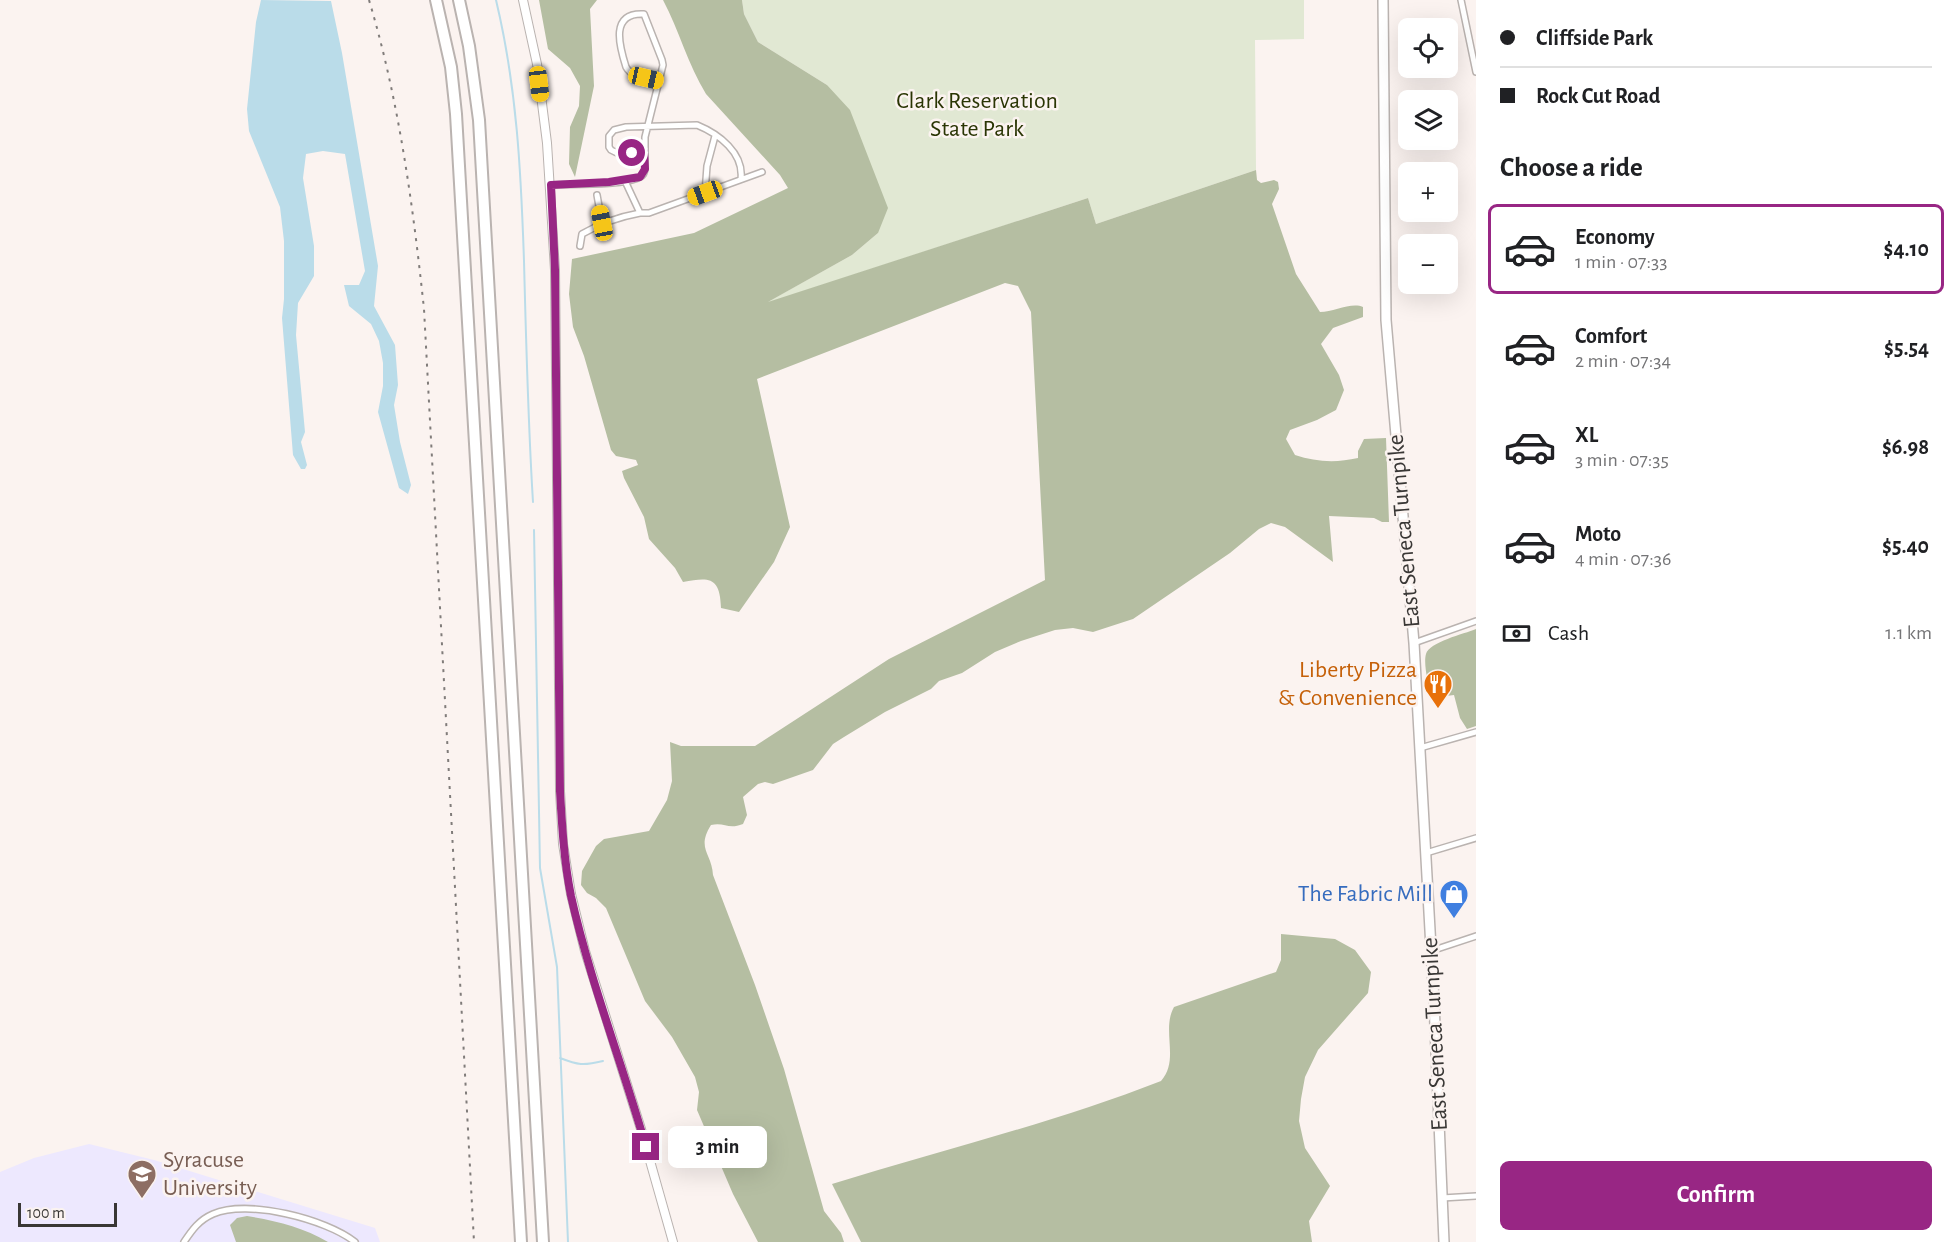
<!DOCTYPE html>
<html lang="en">
<head>
<meta charset="utf-8">
<style>
	body { margin:0; font-family:"Alegreya Sans",sans-serif; background:#f6f6f6; color:#202124; height:100vh; display:flex; flex-direction:column; font-size:22px; white-space:nowrap }
	* { box-sizing:border-box; margin:0 }
	p { font-size:20px; color:#757577 }
	.icon { flex:none; width:33px; height:33px; fill:none; stroke:currentColor; stroke-width:2; stroke-linecap:round; stroke-linejoin:round }
	.map { position:relative; flex:1; overflow:hidden }
	.details { display:flex; flex-direction:column; background:#fff; width:480px }
	.details>* { flex:none }
	.top-card { display:grid; align-content:center; height:132px; padding:0 24px; background:#fff }
	.buttons { position:absolute; left:1398px; top:18px; display:grid; gap:12px }
	.buttons a { display:grid; place-items:center; width:60px; height:60px; border-radius:9px; background:#fff; box-shadow:0 6px 24px #0002; font-size:30px }
	.scale { position:absolute; left:18px; bottom:15px; width:99px; box-sizing:border-box; padding-left:6px; border:3px solid #393735; border-top:0; font-size:16px; line-height:21px; white-space:nowrap; color:#393735; -webkit-text-stroke:4px #fbf3f0; paint-order:stroke }
	.end { position:absolute; width:27px; height:27px; margin:-14px; border:8px solid #982684; background:#fff; box-shadow:0 0 0 3px #fff }
	.from { border-radius:50% }
	.bubble { position:absolute; height:42px; border-radius:9px; background:#fff; box-shadow:0 6px 24px #0002; font-size:20px; font-weight:700; line-height:42px; text-align:center }
	.car { position:absolute; width:18px; height:36px; margin:-18px -9px; border-radius:8px; box-shadow:0 0 4px 2px #0007; background:linear-gradient(#f5c518 24%,#345 0 40%,#f5c518 0 76%,#345 0 86%,#f5c518 0) }
	.top-card b { display:flex; align-items:center; gap:21px; height:57px; font-size:22px }
	.top-card b+b { border-top:2px solid #e0e0e0 }
	.top-card i { width:15px; height:15px; background:#202124 }
	ul { padding:0; list-style:none }
	li { display:flex; align-items:center; gap:18px; height:90px; margin:0 12px 9px; padding:0 12px; border:3px solid transparent; border-radius:9px }
	li div { flex:1 }
	li b { display:block; font-size:22px }
	li em { font-style:normal; font-weight:700 }
	li.current { border-color:#982684 }
	li>.icon { width:54px; height:54px; stroke-width:1.5 }
	h2 { padding:0 24px; font-size:27px; line-height:72px }
	.pay { display:flex; align-items:center; gap:15px; height:66px; padding:0 24px; font-size:22px }
	.pay p { margin-inline-start:auto }
	.cta { display:flex; gap:12px; margin-top:auto; padding:12px 24px }
	.cta a { flex:1; height:69px; border-radius:9px; background:#982684; color:#fff; font-size:24px; font-weight:700; line-height:69px; text-align:center }
	main { display:flex; flex:1; min-height:0 }
	.map>svg:first-child { display:block }
	.education { fill:#ede8fe }
	.green { fill:#e1e8d3 }
	.forest { fill:#b5bea2 }
	.water { fill:#badce9 }
	.lines { fill:none; stroke-linecap:round; stroke-linejoin:round }
	.stream { stroke:#badce9; stroke-width:2 }
	.street-casing { stroke:#bab3b0; stroke-width:8 }
	.secondary-casing { stroke:#bab3b0; stroke-width:10 }
	.primary-casing { stroke:#bab3b0; stroke-width:12 }
	.highway-casing { stroke:#bab3b0; stroke-width:14 }
	.street { stroke:#fff; stroke-width:5 }
	.secondary { stroke:#fff; stroke-width:8 }
	.primary { stroke:#fff; stroke-width:9 }
	.highway { stroke:#fff; stroke-width:10 }
	.rail { stroke:#807c7a; stroke-width:2; stroke-dasharray:3 6; stroke-linecap:butt }
	.route { stroke:#982684; stroke-width:8 }
	.labels { text-anchor:middle; dominant-baseline:central; stroke-width:5; stroke-linejoin:round; paint-order:stroke }
	.park-label { font-size:24px; fill:#2a3504; stroke:#fbf3f0 }
	.street-label { font-size:24px; fill:#393735; stroke:#fbf3f0 }
	.food-label { font-size:24px; fill:#c56008; stroke:#fbf3f0; text-anchor:end }
	.shop-label { font-size:24px; fill:#366cbe; stroke:#fbf3f0; text-anchor:end }
	.education-label { font-size:24px; fill:#785e54; stroke:#fbf3f0; text-anchor:start }
</style>
</head>
<body>
<main>
<div class="map">
<svg width="1476" height="1242" viewBox="0 0 1476 1242">
	<rect width="100%" height="100%" fill="#fbf3f0"/>
	<path class="education" d="M89 1144 154 1160 375 1228 380 1242H0V1172L34 1158Z"/>
	<path class="green" d="M742 0H1304V39L1255 40 1256 170 1096 224 1088 198 764 304 852 255 878 233 827 85 758 42 744 14Z"/>
	<path class="forest" d="M539 0H597L590 9 594 86 575 177 569 164 570 127 579 106 580 86 570 68 548 49Z
		M663 0H742L744 14 758 42 827 85 850 110 888 208 878 233 852 255 768 302 1088 198 1096 224 1256 170 1257 180 1261 183 1274 180 1278 182 1279 189 1272 204 1296 274 1320 312C1334 312 1351 302 1363 307V317L1333 328 1321 344 1339 375 1344 390 1336 410 1317 420 1290 430 1286 439 1295 455C1316 462 1336 463 1358 458V451L1364 439 1386 438 1389 522H1382L1374 518 1329 516 1333 562 1285 527 1271 523 1259 529 1230 553 1133 619 1093 632 1073 628 1055 630 1021 641 995 652 962 673 939 681 931 689 885 712 844 737 833 744 813 770 773 784 765 782 758 784 743 797 747 815 743 824C728 830 725 822 711 825 696 849 712 853 713 875L755 985 784 1069 824 1211 841 1233 844 1242H758L733 1194 697 1110 699 1092 695 1077 672 1037 645 1001 606 908 596 898 587 893 581 885 582 871 596 846 604 839 649 831 667 800 672 781 670 742 681 746H755L889 659 1045 580 1031 312 1018 286 1005 283 757 379 790 527 774 562 739 612 721 608C720 577 710 577 683 582L675 568 649 539 644 517 624 478 622 471 638 465 636 460 616 456 611 450 584 356 573 327 569 294 572 259 694 233 788 188 780 175 706 94C688 65 679 30 663 0Z
		M1476 629V726L1467 729 1460 718 1454 695 1431 698C1429 687 1423 664 1426 654 1429 642 1464 634 1476 629Z
		M1281 934 1335 939 1355 950 1371 972 1368 993 1318 1050 1305 1077 1301 1099 1299 1121 1305 1148 1330 1186 1309 1221 1312 1242H861L832 1184C941 1150 1054 1123 1161 1081 1180 1060 1161 1030 1174 1007L1276 972 1281 960Z
		M247 1216C276 1221 303 1227 328 1242H236L230 1225 237 1218Z"/>
	<path class="water" d="M261 0 331 1 342 53 378 266 374 306 395 345 398 385 394 405 400 442 411 485 408 494 399 488 378 412 383 386V363L379 341 371 324 349 306 344 285H359L365 271 345 154 323 151 306 154 303 178 314 246V276L298 303 296 335 305 432 301 442 307 465 305 469H301L293 455 282 318 284 299V241L280 207 249 131 247 109 256 22Z"/>
	<g class="lines">
		<path class="stream" d="M496 0C517 88 521 172 524 261 526 341 528 422 533 502
			M534 530 540 868 557 967 568 1242
			M560 1058C578 1065 583 1066 603 1061"/>
		<g class="street-casing">
			<path id="street" d="M1461 0 1476 72
				M644 152 617 153 611 150 609 147V136L614 130 626 127 697 125C719 134 744 153 741 179
				M625 181 640 213H649L762 172
				M551 185C572 184 624 186 640 177 644 175 644 173 645 169V137L663 65 662 60 644 14C610 12 619 45 626 67 632 78 646 78 658 81
				M705 193 707 166 715 136
				M597 195 602 223
				M580 246 582 234C601 223 618 217 640 213
				M1414 643 1476 621
				M1420 748 1476 732
				M1426 853 1476 838
				M1431 951 1476 936
				M1442 1198 1476 1196
				M184 1242C192 1230 199 1220 213 1214 248 1199 326 1219 355 1242"/>
		</g>
		<g class="secondary-casing">
			<path id="secondary" d="M523 0 537 64 547 143 555 270 560 791 563 844 571 894 585 951 641 1129 673 1242"/>
		</g>
		<g class="primary-casing">
			<path id="primary" d="M1383 0 1386 320 1414 643 1434 1002 1444 1242"/>
		</g>
		<g class="highway-casing">
			<path id="highway" d="M436 0 451 67 456 114 521 1242
				M459 0 469 46 479 120 543 1242"/>
		</g>
		<use href="#street" class="street"/>
		<use href="#secondary" class="secondary"/>
		<use href="#primary" class="primary"/>
		<use href="#highway" class="highway"/>
		<path class="rail" d="M369 0C399 100 413 206 424 309L474 1242"/>
	</g>
	<g class="lines">
		<path class="route" d="M632 153 644 152 645 169 640 177 609 182 551 185 555 270 560 791C562 826 564 861 571 896 590 981 622 1063 646 1147"/>
	</g>
	<defs>
		<g id="restaurant-pin" transform="scale(1.5)"><path d="M0 17L-7.5 6A9.5 9.5 0 1 1 7.5 6Z" fill="#e8710a" stroke="#fbf3f0"/><path d="M-5-6h1v4h1v-4h1v4h1v-4h1v5L-1.5 .5V6h-2V.5L-5-1ZM5-6V6H3V1.5H1.5Q1.5-4 5-6Z" fill="#fff"/></g>
		<g id="shop-pin" transform="scale(1.5)"><path d="M0 17L-7.5 6A9.5 9.5 0 1 1 7.5 6Z" fill="#3f7fe0" stroke="#fbf3f0"/><path d="M-5-2.5h2.3a2.7 3.5 0 0 1 5.4 0H5L5.5 6h-11ZM-1.5-2.5h3a1.5 2.3 0 0 0-3 0Z" fill="#fff"/></g>
		<g id="university-pin" transform="scale(1.5)"><path d="M0 17L-7.5 6A9.5 9.5 0 1 1 7.5 6Z" fill="#8d6e63" stroke="#fbf3f0"/><path d="M0-5L7-2L0 1L-7-2ZM-4 1L0 2.5L4 1V4Q0 6-4 4Z" fill="#fff"/></g>
	</defs>
	<g fill-rule="evenodd">
		<use href="#restaurant-pin" x="1438" y="684"/>
		<use href="#shop-pin" x="1454" y="894"/>
		<use href="#university-pin" x="142" y="1174"/>
	</g>
	<g class="labels">
		<g class="park-label">
			<text x="977" y="101">Clark Reservation<tspan x="977" dy="28">State Park</tspan></text>
		</g>
		<g class="street-label">
			<text transform="translate(1404 531) rotate(-95)">East Seneca Turnpike</text>
			<text transform="translate(1435 1034) rotate(-93)">East Seneca Turnpike</text>
		</g>
		<g class="food-label">
			<text x="1417" y="670">Liberty Pizza<tspan x="1417" dy="28">&amp; Convenience</tspan></text>
		</g>
		<g class="shop-label">
			<text x="1433" y="894">The Fabric Mill</text>
		</g>
		<g class="education-label">
			<text x="163" y="1160">Syracuse<tspan x="163" dy="28">University</tspan></text>
		</g>
	</g>
</svg>
<div class="buttons">
<a><svg class="icon" aria-label="locate" viewBox="0 0 24 24"><circle cx="12" cy="12" r="6"/><path d="M12 2v4M12 18v4M2 12h4M18 12h4"/></svg></a>
<a><svg class="icon" aria-label="layers" viewBox="0 0 24 24"><path d="M12 4l9 5-9 5-9-5zM3 14l9 5 9-5"/></svg></a>
<a>+</a>
<a>−</a>
</div>
<div class="scale">100 m</div>
<i class="end from" style="left:632px;top:153px"></i>
<i class="end" style="left:646px;top:1147px"></i>
<div class="bubble" style="left:668px;top:1126px;width:99px">3 min</div>
<i class="car" style="left:646px;top:78px;rotate:103deg"></i>
<i class="car" style="left:539px;top:84px;rotate:173deg"></i>
<i class="car" style="left:705px;top:193px;rotate:250deg"></i>
<i class="car" style="left:602px;top:223px;rotate:349deg"></i>
</div>
<section class="details">
<div class="top-card">
<b><i class="from"></i>Cliffside Park</b>
<b><i></i>Rock Cut Road</b>
</div>
<h2>Choose a ride</h2>
<ul>
<li class="current"><svg class="icon" aria-label="car" viewBox="0 0 24 24"><path d="M5 17H2v-5l4-1 3-4h7l3 4 3 1v5h-3M9 17h6M6 11h13"/><circle cx="7" cy="17" r="2"/><circle cx="17" cy="17" r="2"/></svg><div><b>Economy</b><p>1 min · 07:33</p></div><em>$4.10</em></li>
<li><svg class="icon" aria-label="car" viewBox="0 0 24 24"><path d="M5 17H2v-5l4-1 3-4h7l3 4 3 1v5h-3M9 17h6M6 11h13"/><circle cx="7" cy="17" r="2"/><circle cx="17" cy="17" r="2"/></svg><div><b>Comfort</b><p>2 min · 07:34</p></div><em>$5.54</em></li>
<li><svg class="icon" aria-label="car" viewBox="0 0 24 24"><path d="M5 17H2v-5l4-1 3-4h7l3 4 3 1v5h-3M9 17h6M6 11h13"/><circle cx="7" cy="17" r="2"/><circle cx="17" cy="17" r="2"/></svg><div><b>XL</b><p>3 min · 07:35</p></div><em>$6.98</em></li>
<li><svg class="icon" aria-label="car" viewBox="0 0 24 24"><path d="M5 17H2v-5l4-1 3-4h7l3 4 3 1v5h-3M9 17h6M6 11h13"/><circle cx="7" cy="17" r="2"/><circle cx="17" cy="17" r="2"/></svg><div><b>Moto</b><p>4 min · 07:36</p></div><em>$5.40</em></li>
</ul>
<div class="pay"><svg class="icon" aria-label="cash" viewBox="0 0 24 24"><path d="M3 7h18v10H3z"/><circle cx="12" cy="12" r="2"/></svg>Cash<p>1.1 km</p></div>
<div class="cta"><a>Confirm</a></div>
</section>
</main>
</body>
</html>
